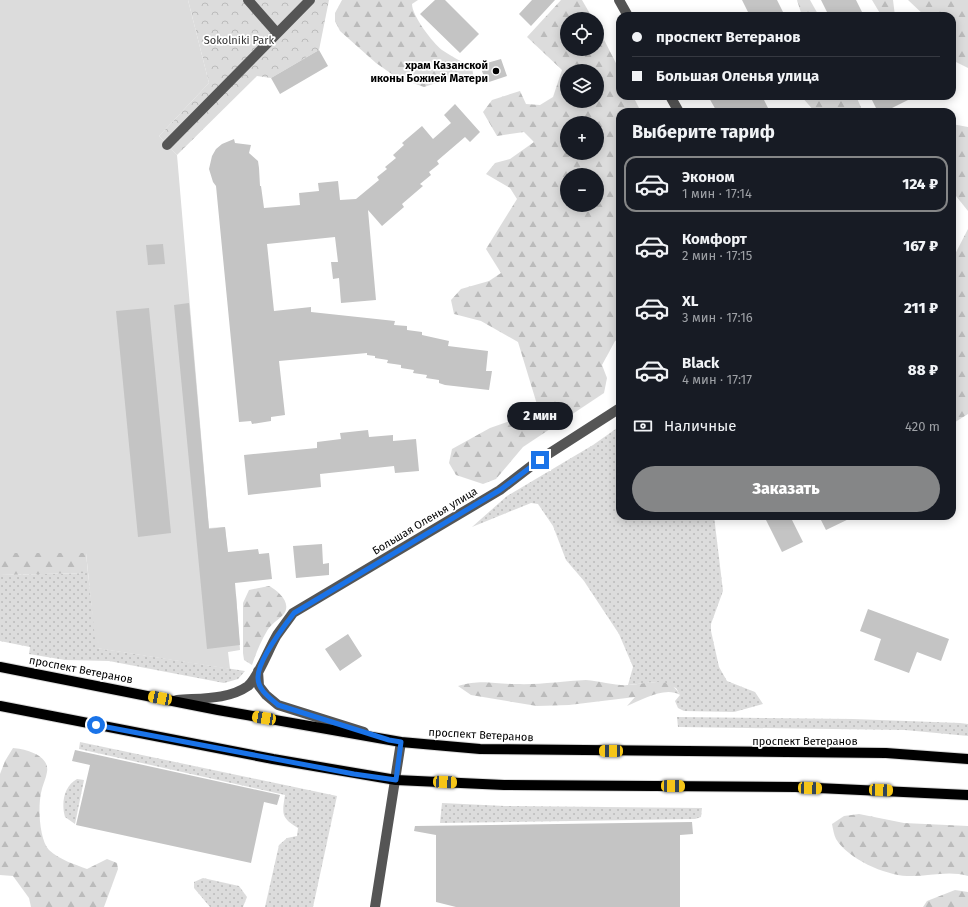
<!DOCTYPE html>
<html lang="ru">
<head>
<meta charset="utf-8">
<style>
	body { margin:0; font-family:"Fira Sans",sans-serif; background:#20242c; color:#f1f3f6; height:100vh; display:flex; flex-direction:column; font-size:15px; white-space:nowrap }
	* { box-sizing:border-box; margin:0 }
	p { font-size:13px; color:#9ea1a6 }
	.icon { flex:none; width:22px; height:22px; fill:none; stroke:currentColor; stroke-width:2; stroke-linecap:round; stroke-linejoin:round }
	.map { position:relative; flex:1; overflow:hidden }
	.details { position:absolute; left:616px; top:108px; width:340px; height:412px; display:flex; flex-direction:column; background:#171b24; border-radius:12px; box-shadow:0 2px 10px #0003 }
	.details>* { flex:none }
	.top-card { position:absolute; left:616px; top:12px; width:340px; height:88px; border-radius:12px; box-shadow:0 2px 10px #0003; display:grid; align-content:center; height:88px; padding:0 16px; background:#171b24 }
	.fabs { position:absolute; left:560px; top:12px; display:grid; gap:8px }
	.fabs a { display:grid; place-items:center; width:44px; height:44px; border-radius:50%; background:#171b24; box-shadow:0 2px 10px #0003; font-size:20px }
	.end { position:absolute; width:18px; height:18px; margin:-9px; border:5px solid #1a73e8; background:#fff; box-shadow:0 0 0 2px #fff }
	.from { border-radius:50% }
	.bubble { position:absolute; height:28px; border-radius:14px; background:#171b24; box-shadow:0 2px 10px #0003; font-size:13px; font-weight:800; line-height:28px; text-align:center }
	.car { position:absolute; width:12px; height:24px; margin:-12px -6px; border-radius:5px; box-shadow:0 0 3px 1px #0007; background:linear-gradient(#f5c518 24%,#345 0 40%,#f5c518 0 76%,#345 0 86%,#f5c518 0) }
	.top-card b { display:flex; align-items:center; gap:14px; height:38px; font-size:15px }
	.top-card b+b { border-top:1px solid #363941 }
	.top-card i { width:10px; height:10px; background:#f1f3f6 }
	ul { padding:0; list-style:none }
	li { display:flex; align-items:center; gap:12px; height:56px; margin:0 8px 6px; padding:0 8px; border:2px solid transparent; border-radius:12px }
	li div { flex:1 }
	li b { display:block; font-size:15px }
	li em { font-style:normal; font-weight:800 }
	li.active { border-color:#858687 }
	li>.icon { width:36px; height:36px; stroke-width:1.5 }
	h2 { padding:0 16px; font-size:18px; line-height:48px }
	.pay { display:flex; align-items:center; gap:10px; height:44px; padding:0 16px; font-size:15px }
	.pay p { margin-inline-start:auto }
	.action { display:flex; gap:8px; margin-top:auto; padding:8px 16px }
	.action a { flex:1; height:46px; border-radius:24px; background:#858687; color:#fff; font-size:16px; font-weight:800; line-height:46px; text-align:center }
	.map>svg:first-child { display:block }
	.grass { fill:url(#grass-dots) }
	.forest { fill:url(#forest-firs); fill-rule:evenodd }
	.park { fill:url(#park-crowns) }
	.pitch { fill:#dcdcdc }
	.building { fill:#c4c4c4 }
	.lines { fill:none; stroke-linecap:round; stroke-linejoin:round }
	.major-casing { stroke:#dbdbdb; stroke-width:12 }
	.minor { stroke:#555; stroke-width:10 }
	.major { stroke:#000; stroke-width:10 }
	.route { stroke:#1a73e8; stroke-width:5 }
	.poi-dot { fill:#000; stroke:#fff; stroke-width:1.5 }
	.labels { text-anchor:middle; dominant-baseline:central; stroke-width:3.5; stroke-linejoin:round; paint-order:stroke }
	.park-label { font-size:11px; fill:#333; stroke:#fff }
	.poi-label { font-size:11px; font-weight:bold; fill:#000; stroke:#fff; text-anchor:end }
	.street-label { font-size:11px; fill:#000; stroke:#fff }
</style>
</head>
<body>
<div class="map">
<svg width="968" height="907" viewBox="0 0 968 907">
	<defs>
		<pattern id="grass-dots" width="8" height="8" patternUnits="userSpaceOnUse"><rect width="8" height="8" fill="#dcdcdc"/><path d="M2 2h.1M6 6h.1" fill="none" stroke="#bbb" stroke-width="1.8" stroke-linecap="round"/></pattern>
		<pattern id="forest-firs" width="22" height="20" patternUnits="userSpaceOnUse"><rect width="22" height="20" fill="#dcdcdc"/><path d="M5 1l3.5 6h-7zM16 11l3.5 6h-7z" fill="#bbb"/></pattern>
		<pattern id="park-crowns" width="20" height="18" patternUnits="userSpaceOnUse"><rect width="20" height="18" fill="#dcdcdc"/><path d="M2 6a3 3 0 1 1 6 0M12 15a3 3 0 1 1 6 0" fill="none" stroke="#bbb"/></pattern>
	</defs>
	<rect width="100%" height="100%" fill="#fff"/>
	<path class="grass" d="M620 426V516H714L723 591 711 624V631L719 667 727 681 755 692 763 704 734 712 684 711 678 708 675 701 680 695 676 688 656 682 628 685 633 667 619 634 584 581 566 560 553 526 538 504 531 503 472 527 507 496 593 445Z
		M88 573 97 648 245 671 238 679 224 683 109 661 65 660 29 654 30 647 0 641V575Z
		M677 717 853 719 960 723 968 724V736L905 730 678 727Z
		M80 742 337 796 313 907H265L279 845 287 838 297 836 298 828C281 818 282 814 285 795L79 749Z
		M77 779 84 780 75 824 65 817C61 803 64 786 77 779Z
		M442 803 505 806 702 808 701 817 695 819 440 823Z
		M203 878 239 886 247 897 243 907H210L194 888V882Z"/>
	<path class="forest" d="M342 0H418L412 4C412 16 433 43 442 50 451 56 462 62 472 67L474 81 451 78 424 87 396 77 376 63 340 31 335 21V13Z
		M561 0H582L593 19H567V49H597V26L620 71V96H633L641 112H620V339L615 341 602 365 607 378 604 393 523 447 496 479 483 484 456 475 449 463 452 449 490 428 539 411 518 342 481 321 454 314 451 300 461 289 489 281 501 273 486 249 517 199 510 188 486 174 495 163 510 159 534 142 524 132 497 136 483 112 492 100 520 91 526 104 540 105 553 97 562 70 527 37ZM567 71H597V101H567ZM567 123H597V153H567ZM567 175H597V205H567Z
		M797 0H810L819 16H802Z
		M872 0H893L895 16 881 15Z
		M908 0H968V68L952 60V16H925Z
		M801 96H856L863 112H815Z
		M952 124 968 127V211L952 191Z
		M968 229V414L952 424V260Z
		M0 553H86L88 573 0 575Z
		M269 586C278 591 293 603 283 615 278 620 271 624 267 631 261 641 256 653 252 665L244 660 243 653V603L249 590Z
		M586 680C600 681 616 686 629 685 648 684 669 675 680 695 665 686 642 700 627 706L635 697 569 705 537 706 471 695 458 686C482 679 492 684 516 684 539 685 563 681 586 680Z
		M13 748C25 749 50 755 47 772 46 779 42 786 41 793 38 807 39 839 49 850 60 860 74 864 87 869L107 859 117 863 118 869 104 907H31L29 898 13 876 0 875V774L5 761Z
		M859 814 904 823 968 826V876C947 870 928 877 907 876 885 875 848 859 836 839 834 835 833 829 832 824L844 816Z
		M955 890 968 892V907H923L927 901Z"/>
	<path class="park" d="M188 0H329L319 50 271 78 257 76 177 155 159 136 209 83Z"/>
	<path class="pitch" d="M0 0H188L209 83 159 136 177 155 209 528 225 527 232 595 236 594 240 650 228 652 230 669 96 648 86 553H0Z"/>
	<path class="building" d="M435 0H445L479 34 460 53 420 14Z
		M532 0H555L531 26 519 14Z
		M742 0H777L785 16H750Z
		M821 0H856L864 16H829Z
		M319 50 328 66 280 94 271 78Z
		M501 59 507 76 486 83 480 65Z
		M708 96H762L770 112H717Z
		M870 96H916L884 112H878Z
		M455 104 480 132 470 142 465 137 437 161 439 164 429 172 431 175 420 184 423 186 402 204 404 207 382 226 368 210 376 300 341 303 339 278 333 279 331 262H338L335 237 267 244 274 311 311 307V312L395 321 394 325 407 326V330L422 332V335L449 341 448 346 488 351 486 371H492L489 390 445 385 439 383V380L426 378 427 375 413 373 414 370 401 368V365L387 363 388 360 375 358V356L367 355V353L279 361 285 415 271 417V421L252 424 251 421 239 422 216 186 213 182 209 169 212 156 216 149 222 144 234 139 235 143 251 145 249 153 258 161 259 168 260 186H261L264 208 300 205 299 193 319 191 318 183 338 181 340 200 356 199 379 180 377 177 387 169 385 167 396 158 393 155 404 145 402 143 422 126 433 139 451 123 444 115Z
		M163 244 165 264 148 265 146 245Z
		M189 303 209 529 225 527 228 552 258 549 259 554 269 553 272 579 235 583 240 645 207 649 174 305Z
		M149 308 171 533 138 537 116 311Z
		M368 430 369 437 393 435V441L416 439 419 471 395 473 394 466 320 474 321 487 248 495 244 455 317 448V442L341 439 340 433Z
		M764 516H790L803 542 782 552Z
		M819 516H855L826 530Z
		M322 544 323 564 329 563V575L296 578 293 546Z
		M868 609 949 639 941 661 917 652 909 673 874 660 881 639 860 631Z
		M348 634 362 656 340 671 325 649Z
		M75 750 280 795 277 805 264 802 251 863 76 825 90 765 72 761Z
		M692 822 693 834 680 835V907H456L436 902V835L414 831 415 826Z"/>
	<g class="lines">
		<g class="major-casing">
			<path id="major" d="M0 667 218 710 401 742 480 749 886 753 968 759
				M0 706 273 759 396 780 504 785 796 787 968 795"/>
		</g>
		<path class="minor" d="M248 0 277 33
			M619 0 628 16
			M670 96 679 112
			M167 145 310 0
			M258 671 259 686 266 695 278 705 364 732
			M177 700C200 698 228 700 248 686 258 678 269 648 277 635 282 628 288 620 293 613L500 490 539 460 620 408
			M375 907 401 742"/>
		<use href="#major" class="major"/>
	</g>
	<g class="lines">
		<path class="route" d="M96 725 354 774 396 780 401 742 389 740 278 705C270 698 258 690 258 678 257 662 284 626 294 613L500 490 540 460"/>
	</g>
	<circle class="poi-dot" cx="496" cy="71" r="4"/>
	<g class="labels">
		<g class="park-label">
			<text x="239" y="40">Sokolniki Park</text>
		</g>
		<g class="poi-label">
			<text x="488" y="65">храм Казанской<tspan x="488" dy="13">иконы Божией Матери</tspan></text>
		</g>
		<g class="street-label">
			<text transform="translate(425 521) rotate(-31)">Большая Оленья улица</text>
			<text transform="translate(81 670) rotate(11)">проспект Ветеранов</text>
			<text transform="translate(481 735) rotate(3)">проспект Ветеранов</text>
			<text x="805" y="741">проспект Ветеранов</text>
		</g>
	</g>
</svg>
<div class="fabs">
<a><svg class="icon" aria-label="locate" viewBox="0 0 24 24"><circle cx="12" cy="12" r="6"/><path d="M12 2v4M12 18v4M2 12h4M18 12h4"/></svg></a>
<a><svg class="icon" aria-label="layers" viewBox="0 0 24 24"><path d="M12 4l9 5-9 5-9-5zM3 14l9 5 9-5"/></svg></a>
<a>+</a>
<a>−</a>
</div>
<i class="end from" style="left:96px;top:725px"></i>
<i class="end" style="left:540px;top:460px"></i>
<div class="bubble" style="left:507px;top:402px;width:66px">2 мин</div>
<i class="car" style="left:160px;top:698px;rotate:281deg"></i>
<i class="car" style="left:264px;top:718px;rotate:280deg"></i>
<i class="car" style="left:611px;top:751px;rotate:270deg"></i>
<i class="car" style="left:445px;top:782px;rotate:93deg"></i>
<i class="car" style="left:673px;top:786px;rotate:91deg"></i>
<i class="car" style="left:810px;top:788px;rotate:92deg"></i>
<i class="car" style="left:881px;top:790px;rotate:92deg"></i>
<div class="top-card">
<b><i class="from"></i>проспект Ветеранов</b>
<b><i></i>Большая Оленья улица</b>
</div>
<section class="details">
<h2>Выберите тариф</h2>
<ul>
<li class="active"><svg class="icon" aria-label="car" viewBox="0 0 24 24"><path d="M5 17H2v-5l4-1 3-4h7l3 4 3 1v5h-3M9 17h6M6 11h13"/><circle cx="7" cy="17" r="2"/><circle cx="17" cy="17" r="2"/></svg><div><b>Эконом</b><p>1 мин · 17:14</p></div><em>124 ₽</em></li>
<li><svg class="icon" aria-label="car" viewBox="0 0 24 24"><path d="M5 17H2v-5l4-1 3-4h7l3 4 3 1v5h-3M9 17h6M6 11h13"/><circle cx="7" cy="17" r="2"/><circle cx="17" cy="17" r="2"/></svg><div><b>Комфорт</b><p>2 мин · 17:15</p></div><em>167 ₽</em></li>
<li><svg class="icon" aria-label="car" viewBox="0 0 24 24"><path d="M5 17H2v-5l4-1 3-4h7l3 4 3 1v5h-3M9 17h6M6 11h13"/><circle cx="7" cy="17" r="2"/><circle cx="17" cy="17" r="2"/></svg><div><b>XL</b><p>3 мин · 17:16</p></div><em>211 ₽</em></li>
<li><svg class="icon" aria-label="car" viewBox="0 0 24 24"><path d="M5 17H2v-5l4-1 3-4h7l3 4 3 1v5h-3M9 17h6M6 11h13"/><circle cx="7" cy="17" r="2"/><circle cx="17" cy="17" r="2"/></svg><div><b>Black</b><p>4 мин · 17:17</p></div><em>88 ₽</em></li>
</ul>
<div class="pay"><svg class="icon" aria-label="cash" viewBox="0 0 24 24"><path d="M3 7h18v10H3z"/><circle cx="12" cy="12" r="2"/></svg>Наличные<p>420 m</p></div>
<div class="action"><a>Заказать</a></div>
</section>
</div>
</body>
</html>
